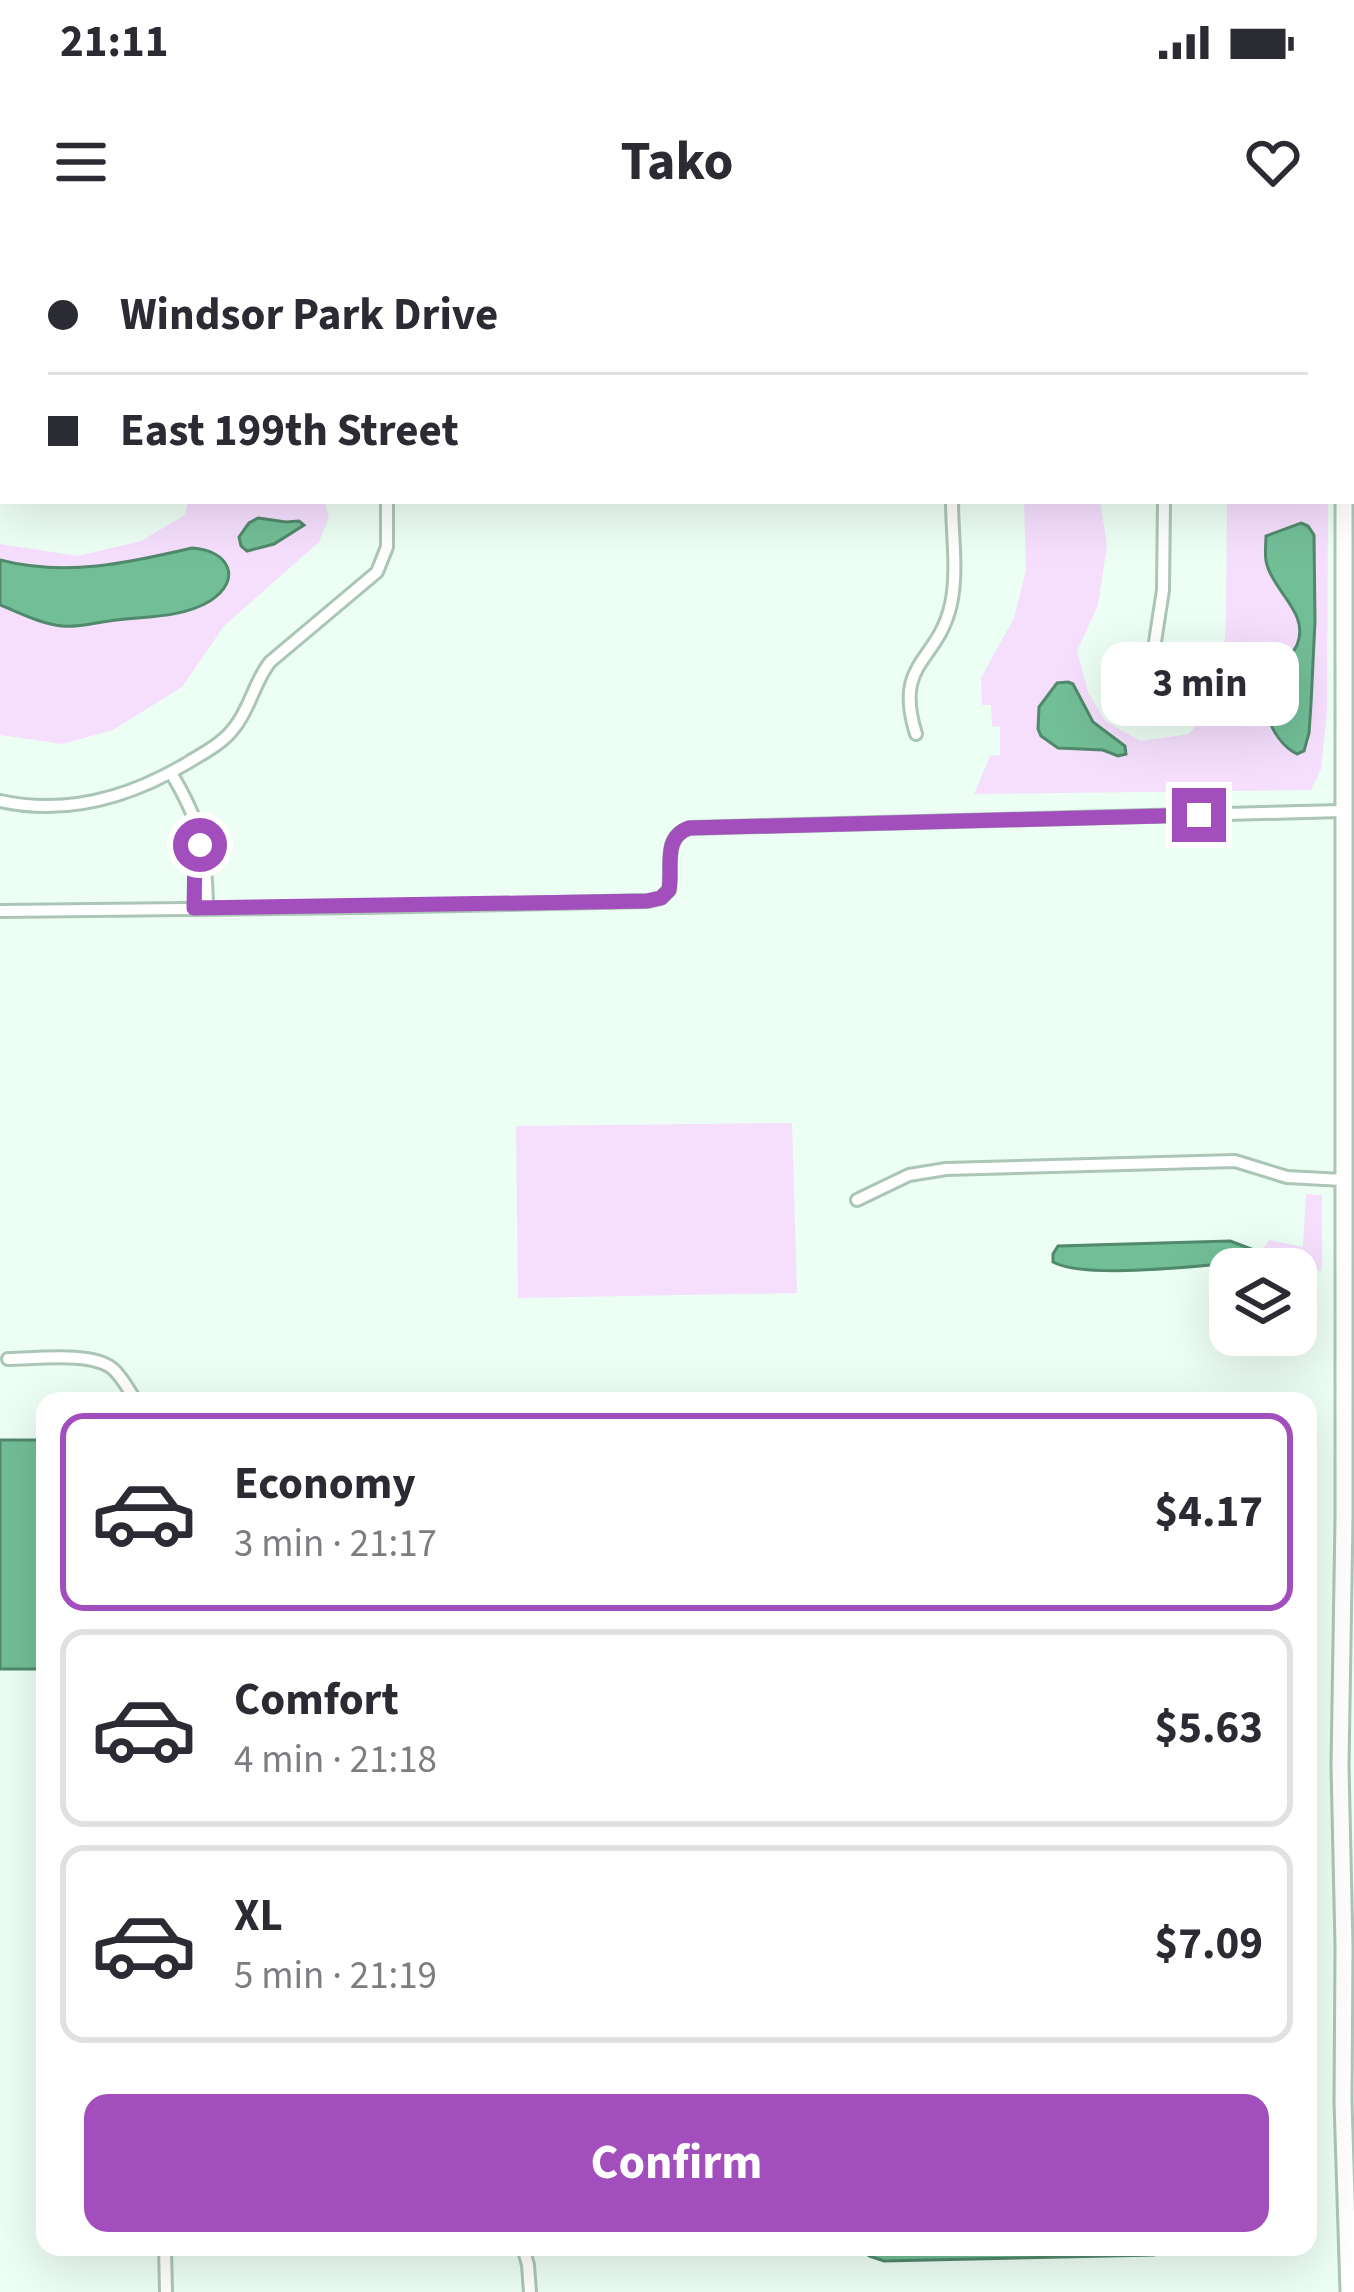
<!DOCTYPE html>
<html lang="en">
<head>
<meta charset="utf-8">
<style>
	body { margin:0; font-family:"Source Sans 3",sans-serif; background:#f2f2f3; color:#2b2b33; height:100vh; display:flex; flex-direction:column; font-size:45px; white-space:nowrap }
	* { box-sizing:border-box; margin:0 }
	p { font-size:39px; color:#7c7c81 }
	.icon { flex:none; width:66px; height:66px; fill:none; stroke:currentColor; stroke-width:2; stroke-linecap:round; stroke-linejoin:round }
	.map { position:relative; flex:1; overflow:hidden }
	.panel { position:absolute; left:36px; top:1152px; width:1281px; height:864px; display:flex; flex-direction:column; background:#fff; border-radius:24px; box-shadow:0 12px 48px #0002 }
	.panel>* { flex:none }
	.banner { position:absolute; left:0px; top:0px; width:1356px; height:264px; box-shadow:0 12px 48px #0002; display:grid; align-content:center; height:264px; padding:0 48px; background:#fff }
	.tools { position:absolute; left:1209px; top:1008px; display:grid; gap:24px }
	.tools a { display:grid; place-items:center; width:108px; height:108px; border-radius:24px; background:#fff; box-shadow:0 12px 48px #0002; font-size:60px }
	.end { position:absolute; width:54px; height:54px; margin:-27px; border:15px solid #a24ebc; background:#fff; box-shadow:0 0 0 6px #fff }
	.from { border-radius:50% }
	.bubble { position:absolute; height:84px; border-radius:24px; background:#fff; box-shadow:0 12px 48px #0002; font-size:39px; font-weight:700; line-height:84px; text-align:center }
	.banner b { display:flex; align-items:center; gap:42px; height:114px; font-size:45px }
	.banner b+b { border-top:3px solid #e1e1e2 }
	.banner i { width:30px; height:30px; background:#2b2b33 }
	ul { padding:21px 0 0; list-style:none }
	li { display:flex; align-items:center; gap:36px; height:198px; margin:0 24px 18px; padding:0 24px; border:6px solid #e1e1e2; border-radius:24px }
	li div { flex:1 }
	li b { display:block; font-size:45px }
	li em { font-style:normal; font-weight:700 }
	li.active { border-color:#a24ebc }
	li>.icon { width:108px; height:108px; stroke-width:1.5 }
	.cta { display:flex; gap:24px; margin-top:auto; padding:24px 48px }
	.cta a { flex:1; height:138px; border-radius:24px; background:#a24ebc; color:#fff; font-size:48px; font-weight:700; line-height:138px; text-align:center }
	.status { display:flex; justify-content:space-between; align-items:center; height:84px; padding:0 60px; background:#fff; direction:ltr }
	.status svg { height:33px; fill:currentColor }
	header { display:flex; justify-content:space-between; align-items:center; height:156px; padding:0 48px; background:#fff; font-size:54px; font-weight:700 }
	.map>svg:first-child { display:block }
	.green { fill:#f5dffd }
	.water { fill:#72be97; stroke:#51896c; stroke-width:3 }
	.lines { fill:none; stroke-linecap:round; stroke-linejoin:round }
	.street-casing { stroke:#abc6b6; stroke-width:16 }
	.secondary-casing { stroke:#abc6b6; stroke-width:21 }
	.street { stroke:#fff; stroke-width:10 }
	.secondary { stroke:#fff; stroke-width:15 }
	.route { stroke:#a24ebc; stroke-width:15 }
</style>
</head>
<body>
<div class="status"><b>21:11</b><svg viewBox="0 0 49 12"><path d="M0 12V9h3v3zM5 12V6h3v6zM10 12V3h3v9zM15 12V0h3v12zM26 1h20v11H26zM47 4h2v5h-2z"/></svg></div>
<header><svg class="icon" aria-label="menu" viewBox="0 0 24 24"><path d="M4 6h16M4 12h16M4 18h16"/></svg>Tako<svg class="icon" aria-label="heart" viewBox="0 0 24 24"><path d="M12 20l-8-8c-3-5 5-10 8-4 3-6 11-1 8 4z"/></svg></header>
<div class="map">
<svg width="1354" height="2052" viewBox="0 0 1354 2052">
	<rect width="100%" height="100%" fill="#edfef4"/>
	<path class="green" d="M597 0H811L772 3H598Z
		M188 261H324L329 277 319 302 224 386 182 447 113 490 62 504 0 495V304L78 316 141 301 185 275Z
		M1024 261H1100L1107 305 1098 365 1077 411 1088 452 1105 481 1141 501 1189 494 1221 456 1226 381 1227 261H1328L1327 472 1321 529 1311 550 974 554 990 516 1000 515V487L992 486 991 465H982L981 438 1014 378 1026 330Z
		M792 883 797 1053 518 1058 516 886Z
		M1306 954 1322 955V1031L1265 1029 1263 1009 1269 1000 1303 1007Z"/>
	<path class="water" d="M258 278 286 282 299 281 304 285 274 304 247 311 241 306 239 297 249 283Z
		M1301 283 1308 286 1314 295 1315 381 1311 464 1309 493 1304 511 1297 514C1269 500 1254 451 1264 422 1278 420 1290 420 1297 405 1310 374 1275 353 1267 325 1264 316 1266 305 1266 296Z
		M192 308C228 310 244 339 210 361 180 379 142 376 109 381 92 383 79 388 62 386 41 384 20 373 0 365V320C66 337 128 323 192 308Z
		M1068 442 1073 444 1093 482 1125 506 1126 514 1118 516 1103 510 1058 508 1041 496 1038 489 1039 467 1057 443Z
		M1230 1001 1257 1011 1246 1022C1204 1025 1086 1040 1053 1022V1014L1058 1006Z
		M0 1200H45V1429H0Z
		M861 2007H1161L1154 2015 884 2021 869 2016Z"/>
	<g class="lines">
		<g class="street-casing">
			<path id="street" d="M585 0 587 3
				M1220 0V3
				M1242 0 1246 3 1354 2
				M153 3 154 0
				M574 3 576 0
				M1056 3 1068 0
				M0 225 3 228
				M1151 428 1163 350 1164 261
				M916 494C893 421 938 423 951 364 958 332 952 294 952 261
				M171 533C202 584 206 610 207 668
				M0 561C68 576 131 557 189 522 205 512 223 503 234 488 250 469 254 442 270 422L377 332 387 307V261
				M195 668V614L200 605
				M0 671 363 667 648 661 661 658 669 650C673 626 662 598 689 588L1342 571
				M857 960 909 935 946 929 1235 921 1287 937 1343 940
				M8 1119C35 1119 92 1111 113 1129 123 1138 129 1151 136 1161
				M165 2007 166 2052
				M523 2007 528 2025 530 2052"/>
		</g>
		<g class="secondary-casing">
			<path id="secondary" d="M1345 0V3
				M1344 261V1278L1340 1526 1344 1707 1343 1862 1349 2052"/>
		</g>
		<use href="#street" class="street"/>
		<use href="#secondary" class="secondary"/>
	</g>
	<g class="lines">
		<path class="route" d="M200 605 195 614 194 668 647 661 661 658 669 650C673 626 662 598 689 588L1199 575"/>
	</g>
</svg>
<div class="tools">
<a><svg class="icon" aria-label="layers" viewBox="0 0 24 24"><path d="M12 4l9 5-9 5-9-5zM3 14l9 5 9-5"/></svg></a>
</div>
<i class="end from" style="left:200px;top:605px"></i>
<i class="end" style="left:1199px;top:575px"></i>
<div class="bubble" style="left:1101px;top:402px;width:198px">3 min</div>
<div class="banner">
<b><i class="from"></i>Windsor Park Drive</b>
<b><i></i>East 199th Street</b>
</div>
<section class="panel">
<ul>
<li class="active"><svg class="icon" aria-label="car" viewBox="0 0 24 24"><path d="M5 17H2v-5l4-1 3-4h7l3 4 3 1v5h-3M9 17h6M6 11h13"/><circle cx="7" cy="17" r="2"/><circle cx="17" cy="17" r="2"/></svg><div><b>Economy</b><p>3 min · 21:17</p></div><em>$4.17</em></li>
<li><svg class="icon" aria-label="car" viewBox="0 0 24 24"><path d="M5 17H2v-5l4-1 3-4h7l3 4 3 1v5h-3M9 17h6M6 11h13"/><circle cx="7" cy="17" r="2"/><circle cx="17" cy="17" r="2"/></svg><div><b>Comfort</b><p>4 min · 21:18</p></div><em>$5.63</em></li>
<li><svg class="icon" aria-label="car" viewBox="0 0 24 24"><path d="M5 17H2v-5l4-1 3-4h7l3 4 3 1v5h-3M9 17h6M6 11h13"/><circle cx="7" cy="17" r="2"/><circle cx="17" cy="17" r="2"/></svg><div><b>XL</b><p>5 min · 21:19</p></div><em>$7.09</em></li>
</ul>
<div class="cta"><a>Confirm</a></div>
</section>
</div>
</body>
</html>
